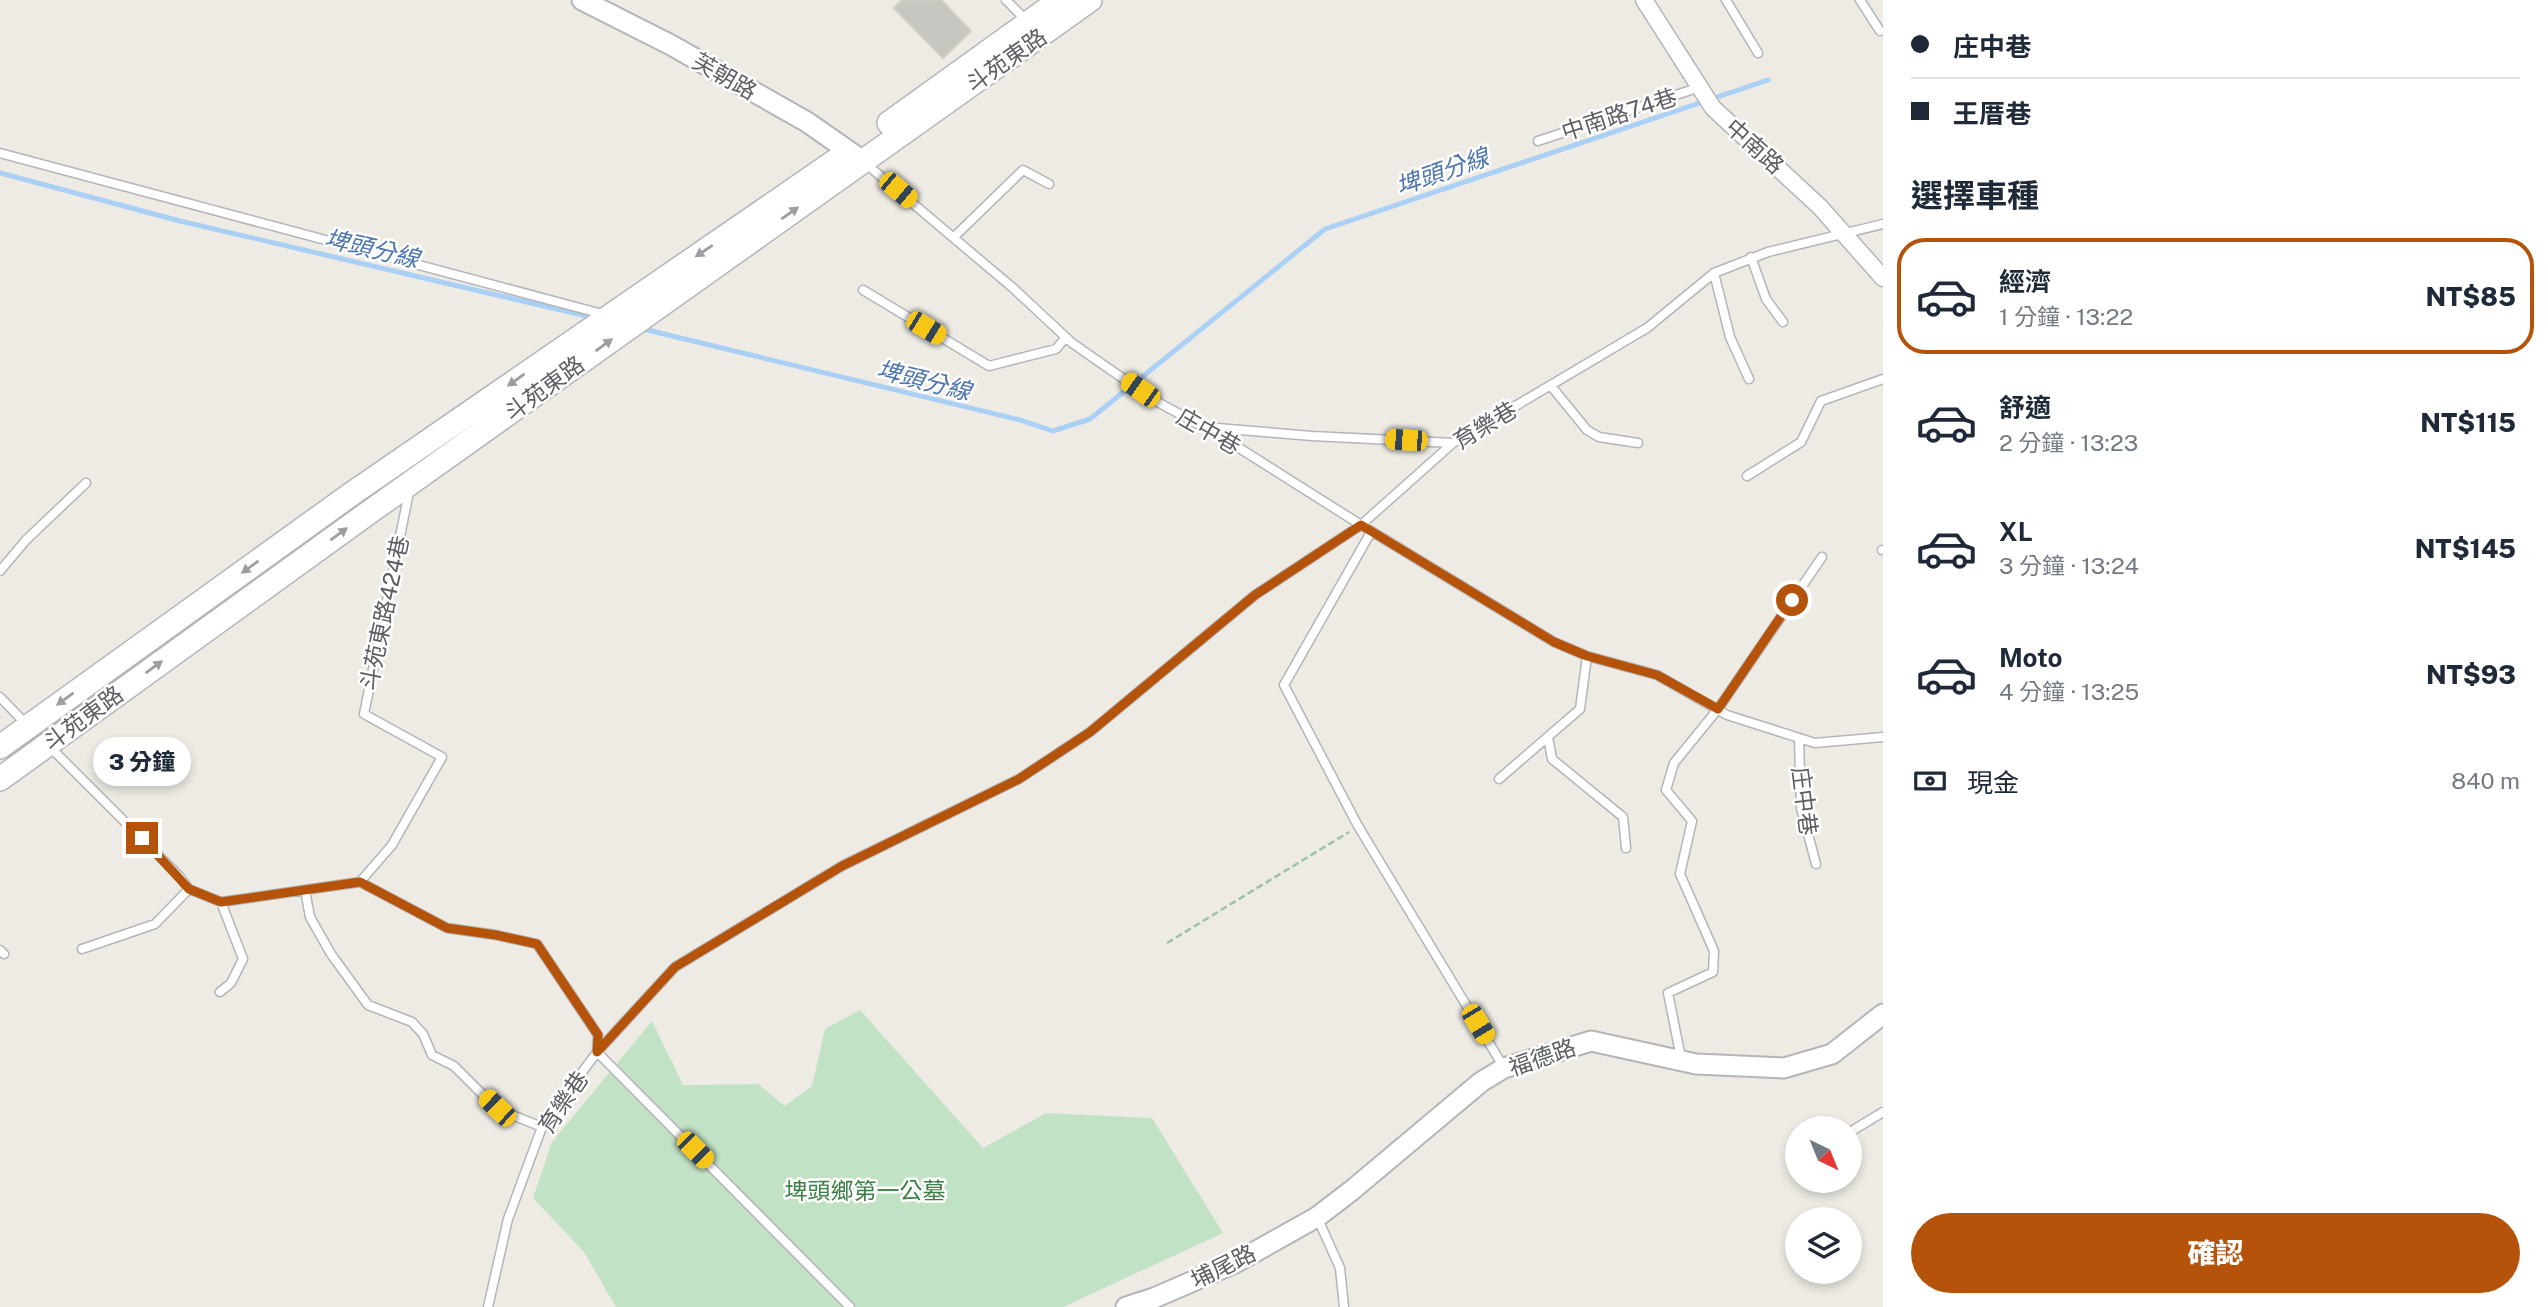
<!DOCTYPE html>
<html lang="zh-TW">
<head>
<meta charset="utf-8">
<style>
	body { margin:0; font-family:"Public Sans","Noto Sans TC",sans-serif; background:#f6f6f7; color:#1f2937; height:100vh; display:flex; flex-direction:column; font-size:26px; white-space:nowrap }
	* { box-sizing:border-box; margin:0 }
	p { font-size:23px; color:#747a83 }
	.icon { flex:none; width:38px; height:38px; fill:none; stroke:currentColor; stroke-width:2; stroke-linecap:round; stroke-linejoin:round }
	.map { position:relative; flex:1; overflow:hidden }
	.drawer { display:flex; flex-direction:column; background:#fff; width:665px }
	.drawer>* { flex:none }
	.banner { display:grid; align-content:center; height:154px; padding:0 28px; background:#fff }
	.needle { width:46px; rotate:137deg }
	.buttons { position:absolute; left:1785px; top:1116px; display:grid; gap:14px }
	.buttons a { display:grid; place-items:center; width:77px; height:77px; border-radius:50%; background:#fff; box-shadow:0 4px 10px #0003; font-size:35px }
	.end { position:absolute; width:32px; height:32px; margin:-16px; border:9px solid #b45309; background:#fff; box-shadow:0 0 0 4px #fff }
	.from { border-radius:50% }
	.bubble { position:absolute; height:49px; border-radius:24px; background:#fff; box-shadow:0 4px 10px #0003; font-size:23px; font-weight:800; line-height:49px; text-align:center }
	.car { position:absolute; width:21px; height:42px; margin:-21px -10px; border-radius:9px; box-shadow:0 0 5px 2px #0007; background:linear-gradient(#f5c518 24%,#345 0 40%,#f5c518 0 76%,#345 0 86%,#f5c518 0) }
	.banner b { display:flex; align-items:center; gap:24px; height:66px; font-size:26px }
	.banner b+b { border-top:2px solid #e0e1e3 }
	.banner i { width:18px; height:18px; background:#1f2937 }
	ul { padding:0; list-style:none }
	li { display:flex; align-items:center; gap:21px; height:116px; margin:0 14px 10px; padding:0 14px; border:4px solid transparent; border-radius:28px }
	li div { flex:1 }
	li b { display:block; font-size:26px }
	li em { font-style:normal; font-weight:800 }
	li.selected { border-color:#b45309 }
	li>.icon { width:63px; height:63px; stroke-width:1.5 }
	h2 { padding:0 28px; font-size:32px; line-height:84px }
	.pay { display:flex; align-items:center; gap:18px; height:77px; padding:0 28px; font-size:26px }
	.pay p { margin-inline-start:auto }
	.cta { display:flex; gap:14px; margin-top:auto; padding:14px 28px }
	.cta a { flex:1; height:80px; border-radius:42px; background:#b45309; color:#fff; font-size:28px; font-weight:800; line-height:80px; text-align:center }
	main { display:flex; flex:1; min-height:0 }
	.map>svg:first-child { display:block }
	.green { fill:#c2e2c5 }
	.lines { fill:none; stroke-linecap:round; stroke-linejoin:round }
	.stream { stroke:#aad0f6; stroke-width:5 }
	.building { fill:#c8c6c0; stroke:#d1cdc3; stroke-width:2 }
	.service-casing { stroke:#b4b5b9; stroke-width:11 }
	.minor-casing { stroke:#b4b5b9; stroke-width:19 }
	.tertiary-casing { stroke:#b4b5b9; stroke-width:23 }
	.secondary-casing { stroke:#b3b5ba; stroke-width:26 }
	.path { stroke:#9cc2aa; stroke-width:2.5; stroke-dasharray:7 3.5; stroke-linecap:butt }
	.service { stroke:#fff; stroke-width:8 }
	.minor { stroke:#fff; stroke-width:16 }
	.tertiary { stroke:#fff; stroke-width:19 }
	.secondary { stroke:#fff; stroke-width:23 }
	.oneway { fill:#9d9ea1 }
	.route { stroke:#b45309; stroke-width:9 }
	.labels { text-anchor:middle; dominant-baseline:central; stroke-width:5; stroke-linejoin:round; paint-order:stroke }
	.street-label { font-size:23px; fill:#5c5e63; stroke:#fff }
	.park-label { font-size:23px; fill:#3d8045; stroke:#fff }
	.water-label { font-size:24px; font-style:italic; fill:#4c75af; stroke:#fff }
</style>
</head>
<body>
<main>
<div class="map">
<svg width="1883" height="1307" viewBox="0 0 1883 1307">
	<rect width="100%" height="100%" fill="#edebe4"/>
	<path class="green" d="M860 1010 983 1148 1046 1113 1152 1118 1223 1233 1063 1307H616L584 1252 533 1198 552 1142 652 1021 683 1085 758 1084 785 1106 812 1086 825 1029Z"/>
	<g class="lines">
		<path class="stream" d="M0 173 180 221 595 318
			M639 328 1020 420 1053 431 1090 419 1325 229 1768 80"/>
	</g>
	<path class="building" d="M902 0H941L971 31 943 58 894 8Z"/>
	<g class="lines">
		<g class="service-casing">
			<path id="service" d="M1006 0 1026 20
				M1726 0 1758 53
				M1860 0 1880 31
				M1538 141 1700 87
				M0 153 606 315
				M865 163 1013 288 1072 343 1154 400 1225 439 1361 525 1554 642 1587 656 1657 675 1727 715 1815 743 1883 737
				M954 237 1023 170 1049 184
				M1751 257 1766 299 1783 322
				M1714 273 1730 337 1749 379
				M863 290 989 366 1056 349 1066 337
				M1551 386 1587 430 1599 437 1638 443
				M1205 427 1312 436 1453 443
				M1747 476 1801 442 1821 401 1883 379
				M1371 532 1284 685 1358 826 1503 1066
				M1882 550H1883
				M0 571 26 540 86 483
				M0 697 27 725
				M1548 737 1552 759 1623 817 1626 848
				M1799 738 1801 808 1816 864
				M49 746 179 876 189 889 221 902 360 882 447 928 496 935 537 944 598 1035 597 1052 850 1307
				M1499 779 1580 709 1587 656
				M360 882 392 845 442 757 364 714 409 492
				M305 890 310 917 331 954 368 1005 412 1022 423 1034 432 1055 454 1066 497 1109 542 1127
				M82 949 155 924 189 889
				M0 950 4 954
				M220 992 231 983 243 959 221 902
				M1681 1058 1668 993 1713 972 1714 951 1680 874 1692 821 1666 790 1674 763 1718 709 1822 557
				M1850 1132 1883 1112
				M1317 1217 1340 1268 1344 1307
				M488 1307 508 1219 542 1127 597 1052 675 967 842 866 1019 779 1090 732 1255 595 1361 525 1453 443 1647 328 1714 273 1768 252 1883 224"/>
		</g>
		<g class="minor-casing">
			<path id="minor" d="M1644 0 1713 108 1820 207 1883 278"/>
		</g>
		<g class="tertiary-casing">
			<path id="tertiary" d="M582 0 671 45 807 122 860 159
				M1126 1307 1154 1298 1235 1263 1317 1217 1351 1191 1481 1082 1504 1068 1591 1041 1696 1064 1784 1068 1832 1054 1883 1014"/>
		</g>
		<g class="secondary-casing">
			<path id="secondary" d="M889 123 1060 0
				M0 747 350 495 847 153
				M0 779 364 516 1090 0"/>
		</g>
		<path class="path" d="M1167 943 1349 832"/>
		<use href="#service" class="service"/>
		<use href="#minor" class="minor"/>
		<use href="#tertiary" class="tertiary"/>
		<use href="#secondary" class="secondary"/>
	</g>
	<defs><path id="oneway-solid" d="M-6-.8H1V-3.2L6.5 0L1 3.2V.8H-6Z" transform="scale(1.75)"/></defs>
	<g class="oneway">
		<use href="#oneway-solid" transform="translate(790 213) rotate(-35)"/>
		<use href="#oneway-solid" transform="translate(704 251) rotate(146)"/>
		<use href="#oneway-solid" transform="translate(604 345) rotate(-36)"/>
		<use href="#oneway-solid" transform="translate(516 380) rotate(145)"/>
		<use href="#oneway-solid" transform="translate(339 534) rotate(-36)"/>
		<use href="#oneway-solid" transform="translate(250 567) rotate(144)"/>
		<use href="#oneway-solid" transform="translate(154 667) rotate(-36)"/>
		<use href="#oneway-solid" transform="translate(65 699) rotate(144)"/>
	</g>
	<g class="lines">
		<path class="route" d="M142 838 189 889 221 902 360 882 447 928 496 935 537 944 598 1035 597 1052 675 967 842 866 1019 779 1090 732 1255 595 1361 525 1554 642 1587 656 1657 675 1718 709 1792 600"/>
	</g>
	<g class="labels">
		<g class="street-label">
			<text transform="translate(1006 60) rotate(-35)">斗苑東路</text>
			<text transform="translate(725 76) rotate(30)">芙朝路</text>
			<text transform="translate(1619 114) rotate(-18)">中南路74巷</text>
			<text transform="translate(1755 146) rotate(42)">中南路</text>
			<text transform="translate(544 388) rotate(-36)">斗苑東路</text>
			<text transform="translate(1485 425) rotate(-31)">育樂巷</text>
			<text transform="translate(1209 431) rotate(30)">庄中巷</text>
			<text transform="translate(384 613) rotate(-78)">斗苑東路424巷</text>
			<text transform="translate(83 718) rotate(-36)">斗苑東路</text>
			<text transform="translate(1805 801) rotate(83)">庄中巷</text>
			<text transform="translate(1542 1057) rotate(-19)">福德路</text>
			<text transform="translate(563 1102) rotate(-56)">育樂巷</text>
			<text transform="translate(1223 1266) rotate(-26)">埔尾路</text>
		</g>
		<g class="park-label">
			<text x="865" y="1190">埤頭鄉第一公墓</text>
		</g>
		<g class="water-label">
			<text transform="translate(1442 171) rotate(-19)">埤頭分線</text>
			<text transform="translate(372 248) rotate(13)">埤頭分線</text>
			<text transform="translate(924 380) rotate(14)">埤頭分線</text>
		</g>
	</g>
</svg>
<div class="buttons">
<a><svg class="needle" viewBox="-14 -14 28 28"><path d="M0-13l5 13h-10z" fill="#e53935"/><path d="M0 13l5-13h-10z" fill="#747a83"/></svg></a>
<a><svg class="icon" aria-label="layers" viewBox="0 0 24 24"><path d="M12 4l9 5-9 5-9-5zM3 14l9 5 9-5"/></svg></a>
</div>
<i class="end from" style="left:1792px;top:600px"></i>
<i class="end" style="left:142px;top:838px"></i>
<div class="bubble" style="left:93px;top:737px;width:98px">3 分鐘</div>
<i class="car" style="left:898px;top:190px;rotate:130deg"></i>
<i class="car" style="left:926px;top:328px;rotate:121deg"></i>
<i class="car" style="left:1140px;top:390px;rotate:305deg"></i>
<i class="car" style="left:1406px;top:440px;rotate:273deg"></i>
<i class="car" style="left:1478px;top:1024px;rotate:149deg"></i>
<i class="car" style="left:497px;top:1108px;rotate:314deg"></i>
<i class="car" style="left:695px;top:1150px;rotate:135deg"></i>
</div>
<section class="drawer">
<div class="banner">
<b><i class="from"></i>庄中巷</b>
<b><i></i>王厝巷</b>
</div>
<h2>選擇車種</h2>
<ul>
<li class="selected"><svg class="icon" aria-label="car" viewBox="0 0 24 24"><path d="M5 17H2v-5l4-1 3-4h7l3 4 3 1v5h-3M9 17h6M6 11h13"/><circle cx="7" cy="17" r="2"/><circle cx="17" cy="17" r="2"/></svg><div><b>經濟</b><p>1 分鐘 · 13:22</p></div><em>NT$85</em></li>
<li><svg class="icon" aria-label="car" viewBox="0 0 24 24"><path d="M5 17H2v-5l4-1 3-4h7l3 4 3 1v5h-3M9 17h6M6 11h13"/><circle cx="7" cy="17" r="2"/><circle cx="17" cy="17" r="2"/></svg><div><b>舒適</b><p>2 分鐘 · 13:23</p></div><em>NT$115</em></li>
<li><svg class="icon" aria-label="car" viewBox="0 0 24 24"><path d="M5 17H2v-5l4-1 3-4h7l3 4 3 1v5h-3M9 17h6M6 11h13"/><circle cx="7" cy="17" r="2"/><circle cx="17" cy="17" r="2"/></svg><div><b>XL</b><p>3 分鐘 · 13:24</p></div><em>NT$145</em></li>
<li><svg class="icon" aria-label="car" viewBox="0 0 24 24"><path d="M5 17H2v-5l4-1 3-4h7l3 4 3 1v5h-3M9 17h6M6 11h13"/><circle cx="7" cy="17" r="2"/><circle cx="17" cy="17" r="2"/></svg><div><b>Moto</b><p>4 分鐘 · 13:25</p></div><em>NT$93</em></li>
</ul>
<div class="pay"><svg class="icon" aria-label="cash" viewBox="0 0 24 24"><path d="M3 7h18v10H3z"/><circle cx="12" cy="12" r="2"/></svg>現金<p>840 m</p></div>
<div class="cta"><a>確認</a></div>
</section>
</main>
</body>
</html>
